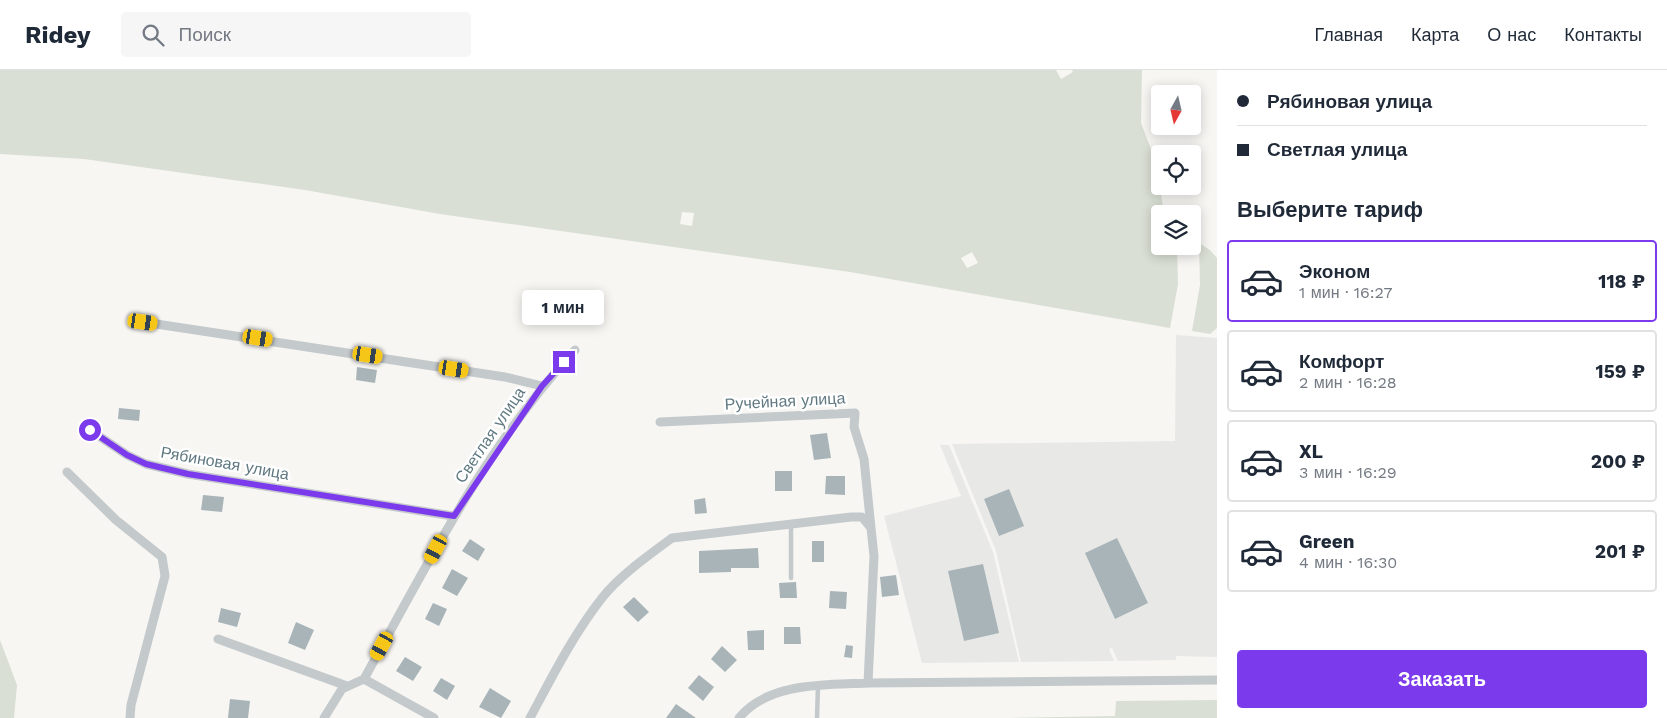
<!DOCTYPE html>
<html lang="ru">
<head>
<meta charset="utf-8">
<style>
	body { margin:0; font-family:"Work Sans",sans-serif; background:#f6f6f7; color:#1f2937; height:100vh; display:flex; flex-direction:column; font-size:19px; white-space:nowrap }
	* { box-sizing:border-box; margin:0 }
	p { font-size:16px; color:#747a83 }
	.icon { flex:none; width:28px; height:28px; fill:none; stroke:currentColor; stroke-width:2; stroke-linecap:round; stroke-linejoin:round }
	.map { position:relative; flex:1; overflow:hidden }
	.details { display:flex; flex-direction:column; background:#fff; width:450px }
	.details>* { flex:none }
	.guide { display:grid; align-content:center; height:110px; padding:0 20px; background:#fff }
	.needle { width:32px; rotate:188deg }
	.tools { position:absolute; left:1151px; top:15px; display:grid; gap:10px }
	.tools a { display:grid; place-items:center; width:50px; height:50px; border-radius:5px; background:#fff; box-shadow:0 2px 12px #0003; font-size:25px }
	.end { position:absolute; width:22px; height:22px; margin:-11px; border:6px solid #7c3aed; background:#fff; box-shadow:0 0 0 2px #fff }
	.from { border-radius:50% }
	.bubble { position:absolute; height:35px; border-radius:5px; background:#fff; box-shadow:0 2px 12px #0003; font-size:16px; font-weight:700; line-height:35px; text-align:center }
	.car { position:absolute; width:15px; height:30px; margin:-15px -8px; border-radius:6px; box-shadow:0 0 4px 1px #0007; background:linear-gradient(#f5c518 24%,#345 0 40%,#f5c518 0 76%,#345 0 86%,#f5c518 0) }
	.guide b { display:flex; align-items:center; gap:18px; height:48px; font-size:19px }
	.guide b+b { border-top:1px solid #e0e1e3 }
	.guide i { width:12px; height:12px; background:#1f2937 }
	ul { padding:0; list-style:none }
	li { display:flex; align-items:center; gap:15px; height:82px; margin:0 10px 8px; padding:0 10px; border:2px solid #e0e1e3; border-radius:5px }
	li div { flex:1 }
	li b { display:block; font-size:19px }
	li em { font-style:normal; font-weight:700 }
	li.on { border-color:#7c3aed }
	li>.icon { width:45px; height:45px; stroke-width:1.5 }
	h2 { padding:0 20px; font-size:22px; line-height:60px }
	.action { display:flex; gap:10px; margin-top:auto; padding:10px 20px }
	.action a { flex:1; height:58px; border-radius:5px; background:#7c3aed; color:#fff; font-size:20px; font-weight:700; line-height:58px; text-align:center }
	header { display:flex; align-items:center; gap:30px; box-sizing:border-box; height:70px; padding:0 25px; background:#fff; border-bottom:1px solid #e0e1e3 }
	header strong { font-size:24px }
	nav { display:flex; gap:28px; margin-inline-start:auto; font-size:18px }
	.search { width:350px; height:45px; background:#f6f6f7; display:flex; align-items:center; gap:12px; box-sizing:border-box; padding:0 18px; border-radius:5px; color:#747a83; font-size:19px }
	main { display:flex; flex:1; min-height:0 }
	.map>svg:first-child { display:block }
	.built { fill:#e8e8e7 }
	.green { fill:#d9dfd4; fill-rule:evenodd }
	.building { fill:#a8b4b8 }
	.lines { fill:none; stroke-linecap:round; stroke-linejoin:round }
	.service { stroke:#c4c9cc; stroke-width:4.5 }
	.minor { stroke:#c4c9cc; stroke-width:9 }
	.route { stroke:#7c3aed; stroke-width:6 }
	.labels { text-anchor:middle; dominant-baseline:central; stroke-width:5; stroke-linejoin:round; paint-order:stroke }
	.street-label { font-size:16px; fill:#5f7881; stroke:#fff }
</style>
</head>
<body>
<header>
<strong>Ridey</strong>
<div class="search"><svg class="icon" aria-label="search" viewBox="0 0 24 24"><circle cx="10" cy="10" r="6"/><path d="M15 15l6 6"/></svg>Поиск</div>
<nav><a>Главная</a><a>Карта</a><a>О нас</a><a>Контакты</a></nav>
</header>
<main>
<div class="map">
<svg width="1217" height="648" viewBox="0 0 1217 648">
	<rect width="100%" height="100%" fill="#f7f6f3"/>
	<path class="built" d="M1176 265 1217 268V587L1176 586V590L1118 591 1112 578 1109 579 1114 591 1021 592 996 481 952 374 1175 371Z
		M940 375H949L993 482 1019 592 922 593 884 446 961 426Z"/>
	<path class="green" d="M0 0H1056L1061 9 1073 2 1072 0H1142L1141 53 1156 92 1163 137 1168 144H1160V176H1177L1178 214 1170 258 850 202 440 144 305 120 84 89 0 84ZM682 142 694 143 692 156 680 154ZM972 182 978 193 967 198 961 188Z
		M1199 173 1210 180 1217 188V258L1210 264 1192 261 1200 215Z
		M0 570 17 615 14 648H0Z
		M1217 630V648H1009L1115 646 1116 631Z"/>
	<path class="building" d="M357 297 377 300 375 313 356 310Z
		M119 338 140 340 139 351 118 349Z
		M827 363 831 388 814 390 810 365Z
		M775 401H792V421H775Z
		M826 406H845V425L825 424Z
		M1009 419 1024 456 999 466 984 429Z
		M203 425 224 427 222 442 201 440Z
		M705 428 707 443 695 444 694 430Z
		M1117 468 1148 533 1115 549 1085 483Z
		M470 469 485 479 478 491 462 481Z
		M812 471H824V492H812Z
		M758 478 759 498H731V502L699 503V481Z
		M983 494 999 563 964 571 948 501Z
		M452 499 468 508 457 526 442 518Z
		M896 505 899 525 882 527 880 507Z
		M796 512 797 528H780L779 513Z
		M830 521 847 522 846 539 829 538Z
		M634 527 649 542 638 552 623 537Z
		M433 533 447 539 439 556 425 549Z
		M221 538 241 543 237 557 218 552Z
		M296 552 314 560 305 580 288 573Z
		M784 557H800L801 574H784Z
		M764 560V580H748L747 561Z
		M846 575 853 576 852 588 844 587Z
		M722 576 737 590 725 602 711 589Z
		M405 587 422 597 413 611 396 601Z
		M699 605 714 617 703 631 688 618Z
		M441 608 455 616 447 630 433 621Z
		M490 618 511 631 501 648 479 637Z
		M230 629 250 631 248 648H228Z
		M676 634 696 648H666Z"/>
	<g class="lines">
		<path class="service" d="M791 508V454
			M817 648 818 615"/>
		<path class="minor" d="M143 252 505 307 542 316
			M660 352 855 343 854 357 864 389 871 458
			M90 360 127 385 146 394 188 404 453 446
			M67 402 116 450 162 487 165 506 131 635 130 648
			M218 569 347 616
			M364 609C427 495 486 376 575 280
			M364 609 434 648
			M324 648 342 619 364 609
			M530 648C552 607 573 565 602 528 618 507 650 484 672 468L851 447H862L871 458 874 486 868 613
			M739 648C768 612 826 615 868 613L1217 610"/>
	</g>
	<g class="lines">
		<path class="route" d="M90 360 127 385 146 394 188 404 454 446 542 316 564 292"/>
	</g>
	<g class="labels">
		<g class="street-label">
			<text transform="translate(785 331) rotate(-3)">Ручейная улица</text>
			<text transform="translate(490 365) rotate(-56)">Светлая улица</text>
			<text transform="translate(225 393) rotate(10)">Рябиновая улица</text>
		</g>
	</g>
</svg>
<div class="tools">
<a><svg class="needle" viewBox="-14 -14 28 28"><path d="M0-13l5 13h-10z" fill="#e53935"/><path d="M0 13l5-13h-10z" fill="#747a83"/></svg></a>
<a><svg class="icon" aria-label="locate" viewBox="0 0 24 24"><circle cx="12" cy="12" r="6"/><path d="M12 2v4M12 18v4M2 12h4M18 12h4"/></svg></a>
<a><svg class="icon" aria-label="layers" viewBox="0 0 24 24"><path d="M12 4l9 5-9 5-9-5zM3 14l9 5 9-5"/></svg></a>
</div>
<i class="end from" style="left:90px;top:360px"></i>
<i class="end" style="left:564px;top:292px"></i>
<div class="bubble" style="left:522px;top:220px;width:82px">1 мин</div>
<i class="car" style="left:143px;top:252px;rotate:98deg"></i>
<i class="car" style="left:258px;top:268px;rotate:99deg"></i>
<i class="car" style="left:368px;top:285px;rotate:99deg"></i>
<i class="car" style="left:454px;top:299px;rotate:99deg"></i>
<i class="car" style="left:436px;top:479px;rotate:208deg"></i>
<i class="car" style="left:382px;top:576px;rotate:209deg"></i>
</div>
<section class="details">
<div class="guide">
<b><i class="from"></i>Рябиновая улица</b>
<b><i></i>Светлая улица</b>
</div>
<h2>Выберите тариф</h2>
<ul>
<li class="on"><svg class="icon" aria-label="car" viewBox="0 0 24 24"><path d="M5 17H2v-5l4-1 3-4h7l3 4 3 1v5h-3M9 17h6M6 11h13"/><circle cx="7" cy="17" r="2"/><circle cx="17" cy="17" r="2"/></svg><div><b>Эконом</b><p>1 мин · 16:27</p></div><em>118 ₽</em></li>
<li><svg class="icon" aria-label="car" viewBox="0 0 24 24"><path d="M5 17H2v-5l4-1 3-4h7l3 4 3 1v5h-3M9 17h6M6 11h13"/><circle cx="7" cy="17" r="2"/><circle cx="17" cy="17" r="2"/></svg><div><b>Комфорт</b><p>2 мин · 16:28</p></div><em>159 ₽</em></li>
<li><svg class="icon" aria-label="car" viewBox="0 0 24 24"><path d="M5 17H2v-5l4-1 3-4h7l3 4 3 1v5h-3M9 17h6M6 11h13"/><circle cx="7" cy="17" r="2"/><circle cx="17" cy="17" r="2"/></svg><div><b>XL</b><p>3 мин · 16:29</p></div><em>200 ₽</em></li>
<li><svg class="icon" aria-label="car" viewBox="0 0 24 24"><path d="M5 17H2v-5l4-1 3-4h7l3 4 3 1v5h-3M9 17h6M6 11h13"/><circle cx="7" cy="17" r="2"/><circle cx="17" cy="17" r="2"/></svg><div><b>Green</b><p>4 мин · 16:30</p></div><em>201 ₽</em></li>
</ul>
<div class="action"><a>Заказать</a></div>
</section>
</main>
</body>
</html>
